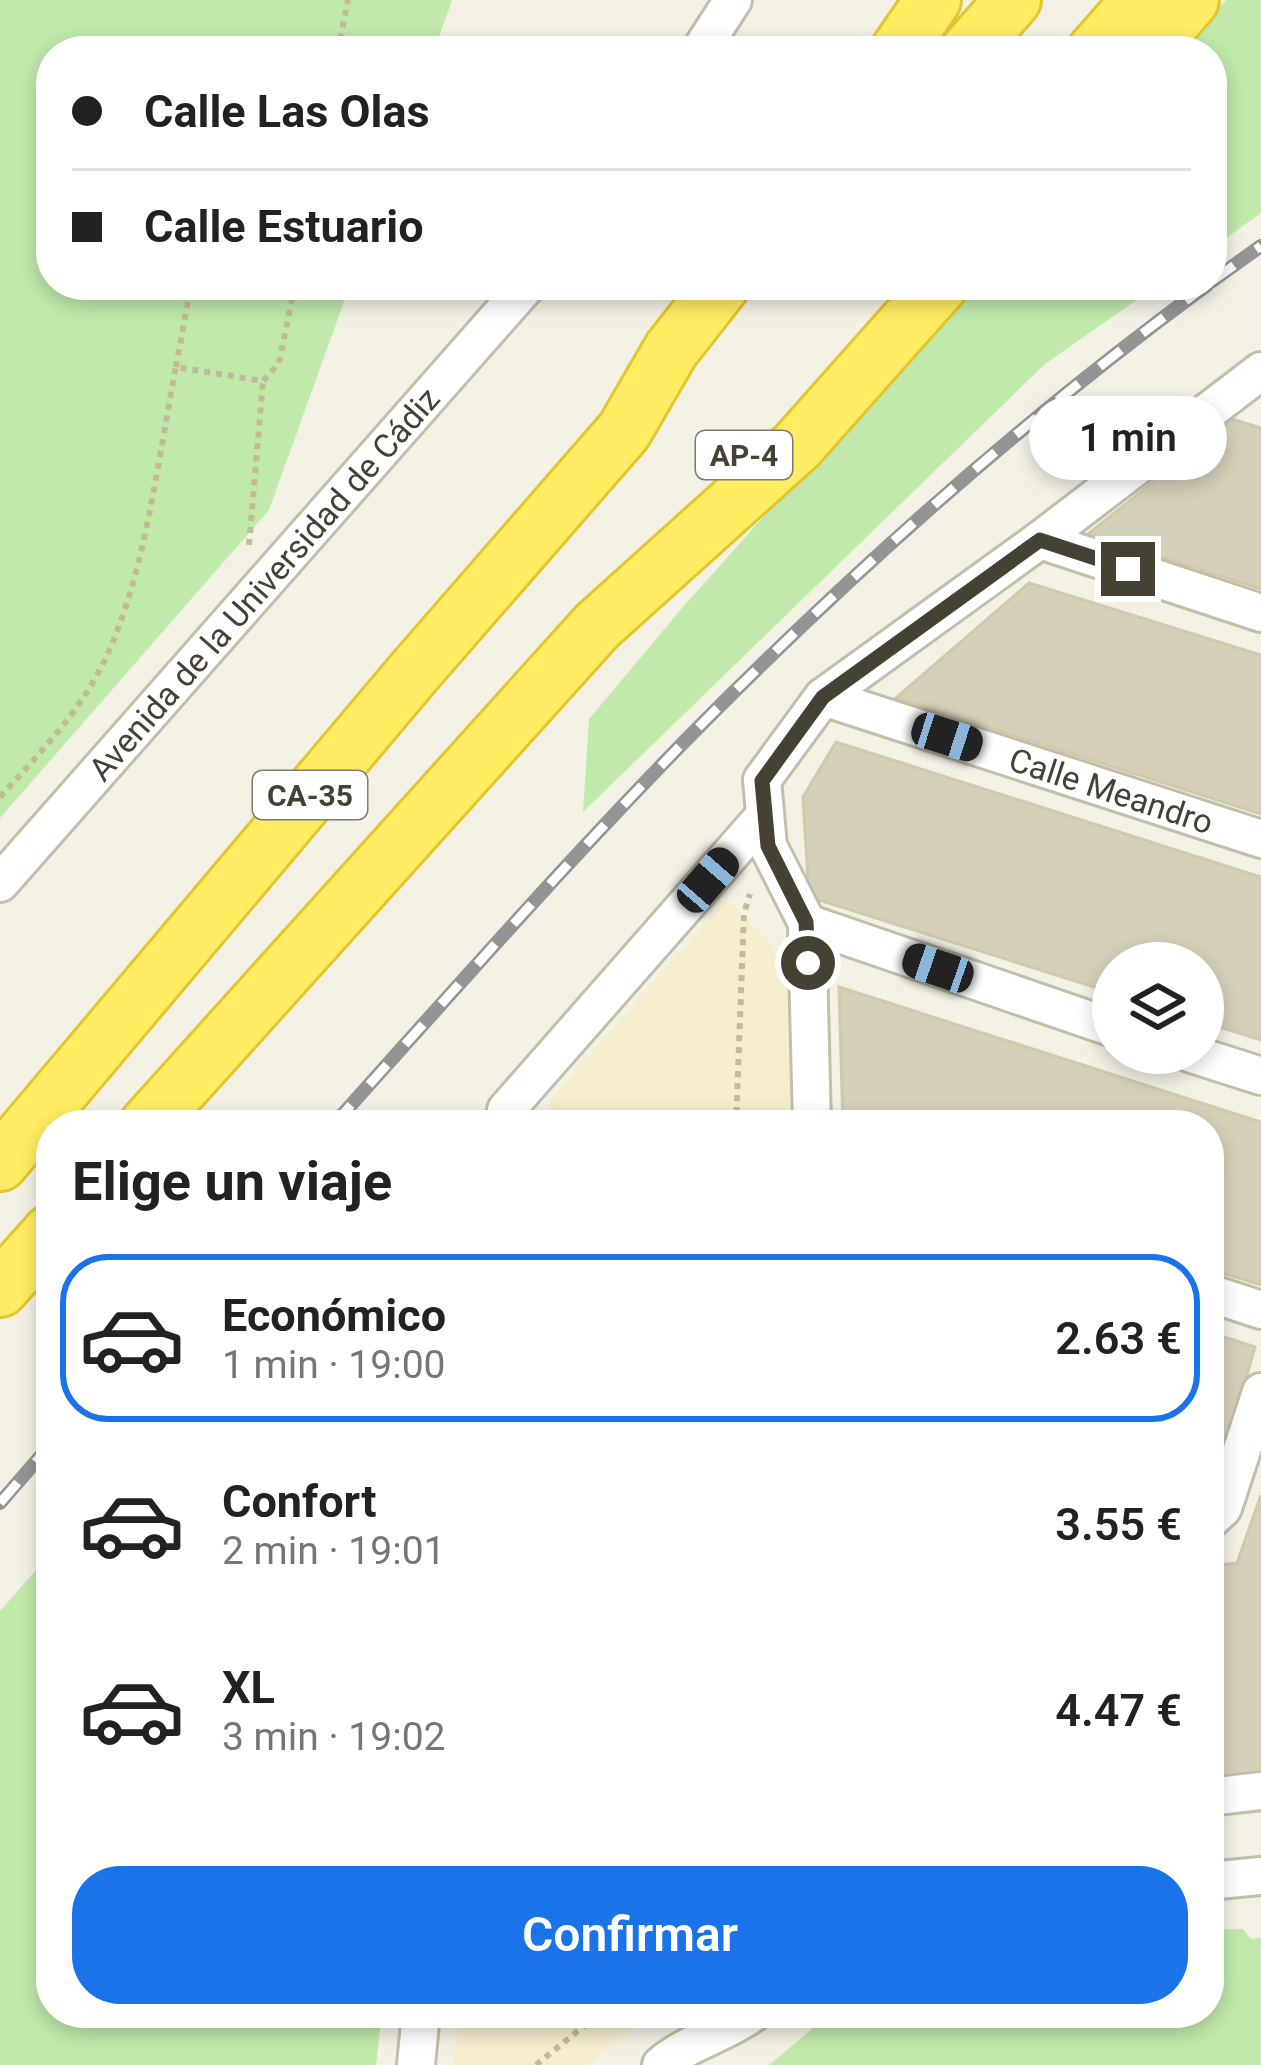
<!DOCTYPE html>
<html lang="es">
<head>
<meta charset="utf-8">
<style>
	body { margin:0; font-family:Roboto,sans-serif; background:#f6f6f6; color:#222; height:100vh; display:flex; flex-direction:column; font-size:45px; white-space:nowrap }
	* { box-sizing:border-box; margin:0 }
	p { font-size:39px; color:#767676 }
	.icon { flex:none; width:66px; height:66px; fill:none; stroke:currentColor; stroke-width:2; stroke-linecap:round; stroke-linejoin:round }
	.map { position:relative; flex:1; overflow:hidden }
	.details { position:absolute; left:36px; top:1110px; width:1188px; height:918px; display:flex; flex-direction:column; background:#fff; border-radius:48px; box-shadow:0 6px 18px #0003 }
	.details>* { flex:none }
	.hud { position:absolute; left:36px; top:36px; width:1191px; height:264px; border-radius:48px; box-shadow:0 6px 18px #0003; display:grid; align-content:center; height:264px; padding:0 36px; background:#fff }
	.tools { position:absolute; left:1092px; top:942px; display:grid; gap:24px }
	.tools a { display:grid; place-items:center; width:132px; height:132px; border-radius:50%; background:#fff; box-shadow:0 6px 18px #0003; font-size:60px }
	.end { position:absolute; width:54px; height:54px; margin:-27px; border:15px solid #454234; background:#fff; box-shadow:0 0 0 6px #fff }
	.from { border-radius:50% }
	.bubble { position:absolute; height:84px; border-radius:42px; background:#fff; box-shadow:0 6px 18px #0003; font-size:39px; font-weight:600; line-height:84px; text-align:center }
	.car { position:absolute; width:36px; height:72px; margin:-36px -18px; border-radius:15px; box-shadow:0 0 9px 3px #0007; background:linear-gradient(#222 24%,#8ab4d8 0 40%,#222 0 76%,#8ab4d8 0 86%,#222 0) }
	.hud b { display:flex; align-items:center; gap:42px; height:114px; font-size:45px }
	.hud b+b { border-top:3px solid #e0e0e0 }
	.hud i { width:30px; height:30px; background:#222 }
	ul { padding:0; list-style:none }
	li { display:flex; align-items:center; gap:36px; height:168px; margin:0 24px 18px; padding:0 12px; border:6px solid transparent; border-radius:48px }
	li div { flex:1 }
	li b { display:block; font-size:45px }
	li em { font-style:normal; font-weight:600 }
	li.active { border-color:#1a73e8 }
	li>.icon { width:108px; height:108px; stroke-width:1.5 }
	h2 { padding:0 36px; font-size:54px; line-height:144px }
	.primary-button { display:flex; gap:24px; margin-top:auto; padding:24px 36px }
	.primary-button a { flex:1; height:138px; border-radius:48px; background:#1a73e8; color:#fff; font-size:48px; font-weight:600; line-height:138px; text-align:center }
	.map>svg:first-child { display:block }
	.commercial { fill:#f6edce }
	.green { fill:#c0e9ab }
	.building { fill:#d5d0b9; stroke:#d0c9ac; stroke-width:3 }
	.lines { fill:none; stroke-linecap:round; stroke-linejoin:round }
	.minor-casing { stroke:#c1bea9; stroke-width:42 }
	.highway-casing { stroke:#e2c62f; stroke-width:60 }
	.path { stroke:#c1bb97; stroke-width:6; stroke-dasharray:6 6; stroke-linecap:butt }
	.minor { stroke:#fff; stroke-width:36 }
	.highway { stroke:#ffec63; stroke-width:54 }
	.rail-casing { stroke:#949494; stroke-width:14 }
	.rail { stroke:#fff; stroke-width:9; stroke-dasharray:27; stroke-linecap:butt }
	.route { stroke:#454234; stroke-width:15 }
	.labels { text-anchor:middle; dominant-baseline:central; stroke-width:9; stroke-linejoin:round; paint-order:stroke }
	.shield { fill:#fff; stroke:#7d7b71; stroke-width:3 }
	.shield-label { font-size:30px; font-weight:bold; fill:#454234 }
	.street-label { font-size:33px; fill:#454234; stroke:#fff }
</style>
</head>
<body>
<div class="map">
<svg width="1261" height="2065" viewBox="0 0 1261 2065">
	<rect width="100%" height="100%" fill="#f3f1e4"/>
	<path class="commercial" d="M725 901 733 904 789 964 791 1125H548L550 1099Z
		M459 2013H653L589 2065H454Z"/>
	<path class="green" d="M0 0H452L434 51H51V285H350L269 510 0 818Z
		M1226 0H1261V213L1212 248V51H1180Z
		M971 285H1158L1045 364 583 812 589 719 682 608Z
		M51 1553V2013H382L376 2065H0V1611Z
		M1243 1929 1251 1939 1261 1938V2065H769L813 2028 849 2013H1209V1930Z"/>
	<path class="building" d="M1232 419 1261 428V589L1088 534Z
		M1029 583 1261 655V814L896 698Z
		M836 742 1261 877V1040L1203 1022V963H1113V993L809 897 803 797Z
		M839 987 1261 1122V1285L1209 1269V1125H843Z
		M1209 1332 1255 1347 1209 1507Z
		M1261 1495V1781L1209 1786V1566L1237 1563Z"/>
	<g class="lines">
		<g class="minor-casing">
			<g id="minor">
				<path d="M700 51 733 0"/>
				<path d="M1040 540 1261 613"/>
				<path id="s1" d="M823 697 1261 839"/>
				<path id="s2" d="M0 883 527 285"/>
				<path d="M807 923 1113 1028"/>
				<path d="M1189 1053 1261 1076"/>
				<path d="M504 1125 506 1110 765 815"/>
				<path d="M812 1125 807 923 768 846 762 780 823 697 1040 540 1261 371"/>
				<path d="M1209 1293 1261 1310"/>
				<path d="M1209 1521 1223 1508 1261 1392"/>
				<path d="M1209 1797 1261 1791"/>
				<path d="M1209 1881 1261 1876"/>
				<path d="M416 2065 421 2013"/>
				<path d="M661 2065C688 2042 724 2034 753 2013"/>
			</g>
		</g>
		<g class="highway-casing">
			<path id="highway" d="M898 51 933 0
				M968 51 1013 0
				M1095 51 1140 0
				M1147 51 1191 0
				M147 1125 597 626 797 446 940 285
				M0 1163 415 671 624 431 671 350 722 285
				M0 1289 51 1232"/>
		</g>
		<path class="path" d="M338 51 348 0
			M176 367 191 285
			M249 545 263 381
			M0 797C35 758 73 720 98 673 144 589 157 462 176 367L263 381 279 363 295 285
			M736 1125 744 913 750 894
			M536 2065 600 2013"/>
		<use href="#minor" class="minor"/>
		<use href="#highway" class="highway"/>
		<g class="rail-casing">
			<path id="rail" d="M1212 281 1261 246
				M333 1125C448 997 562 867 682 744 845 578 1019 423 1207 285
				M0 1503 51 1444"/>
		</g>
		<use href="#rail" class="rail"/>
	</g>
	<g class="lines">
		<path class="route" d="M808 963 806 922 768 846 762 781 823 697 1040 540 1128 569"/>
	</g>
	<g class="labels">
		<g class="shield">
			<rect x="696" y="431" width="96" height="48" rx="9"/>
			<rect x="253" y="771" width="114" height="48" rx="9"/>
		</g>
		<g class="shield-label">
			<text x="744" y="455">AP-4</text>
			<text x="310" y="795">CA-35</text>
		</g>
		<g class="street-label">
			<text stroke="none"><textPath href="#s2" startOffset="399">Avenida de la Universidad de Cádiz</textPath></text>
			<text stroke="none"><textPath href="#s1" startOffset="303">Calle Meandro</textPath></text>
		</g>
	</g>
</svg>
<div class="tools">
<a><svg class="icon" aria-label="layers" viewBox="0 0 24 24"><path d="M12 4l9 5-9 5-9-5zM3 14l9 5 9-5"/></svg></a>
</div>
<i class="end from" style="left:808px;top:963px"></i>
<i class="end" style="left:1128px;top:569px"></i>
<div class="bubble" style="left:1029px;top:396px;width:198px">1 min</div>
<i class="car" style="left:947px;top:737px;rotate:108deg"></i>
<i class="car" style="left:708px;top:880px;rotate:41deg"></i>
<i class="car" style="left:938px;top:968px;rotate:289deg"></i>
<div class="hud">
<b><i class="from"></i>Calle Las Olas</b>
<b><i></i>Calle Estuario</b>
</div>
<section class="details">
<h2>Elige un viaje</h2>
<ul>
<li class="active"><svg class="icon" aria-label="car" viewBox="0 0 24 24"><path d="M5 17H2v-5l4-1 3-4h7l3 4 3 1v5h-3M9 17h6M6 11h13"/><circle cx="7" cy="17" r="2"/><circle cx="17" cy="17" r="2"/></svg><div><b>Económico</b><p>1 min · 19:00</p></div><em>2.63 €</em></li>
<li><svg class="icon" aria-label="car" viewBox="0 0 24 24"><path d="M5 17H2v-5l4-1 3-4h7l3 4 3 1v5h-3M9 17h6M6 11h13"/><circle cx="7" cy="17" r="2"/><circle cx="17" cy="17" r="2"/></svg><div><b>Confort</b><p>2 min · 19:01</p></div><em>3.55 €</em></li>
<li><svg class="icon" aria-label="car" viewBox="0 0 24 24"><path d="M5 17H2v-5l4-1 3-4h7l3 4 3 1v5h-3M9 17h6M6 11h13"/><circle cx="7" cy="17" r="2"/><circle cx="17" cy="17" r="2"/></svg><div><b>XL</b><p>3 min · 19:02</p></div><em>4.47 €</em></li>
</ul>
<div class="primary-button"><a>Confirmar</a></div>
</section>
</div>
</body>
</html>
